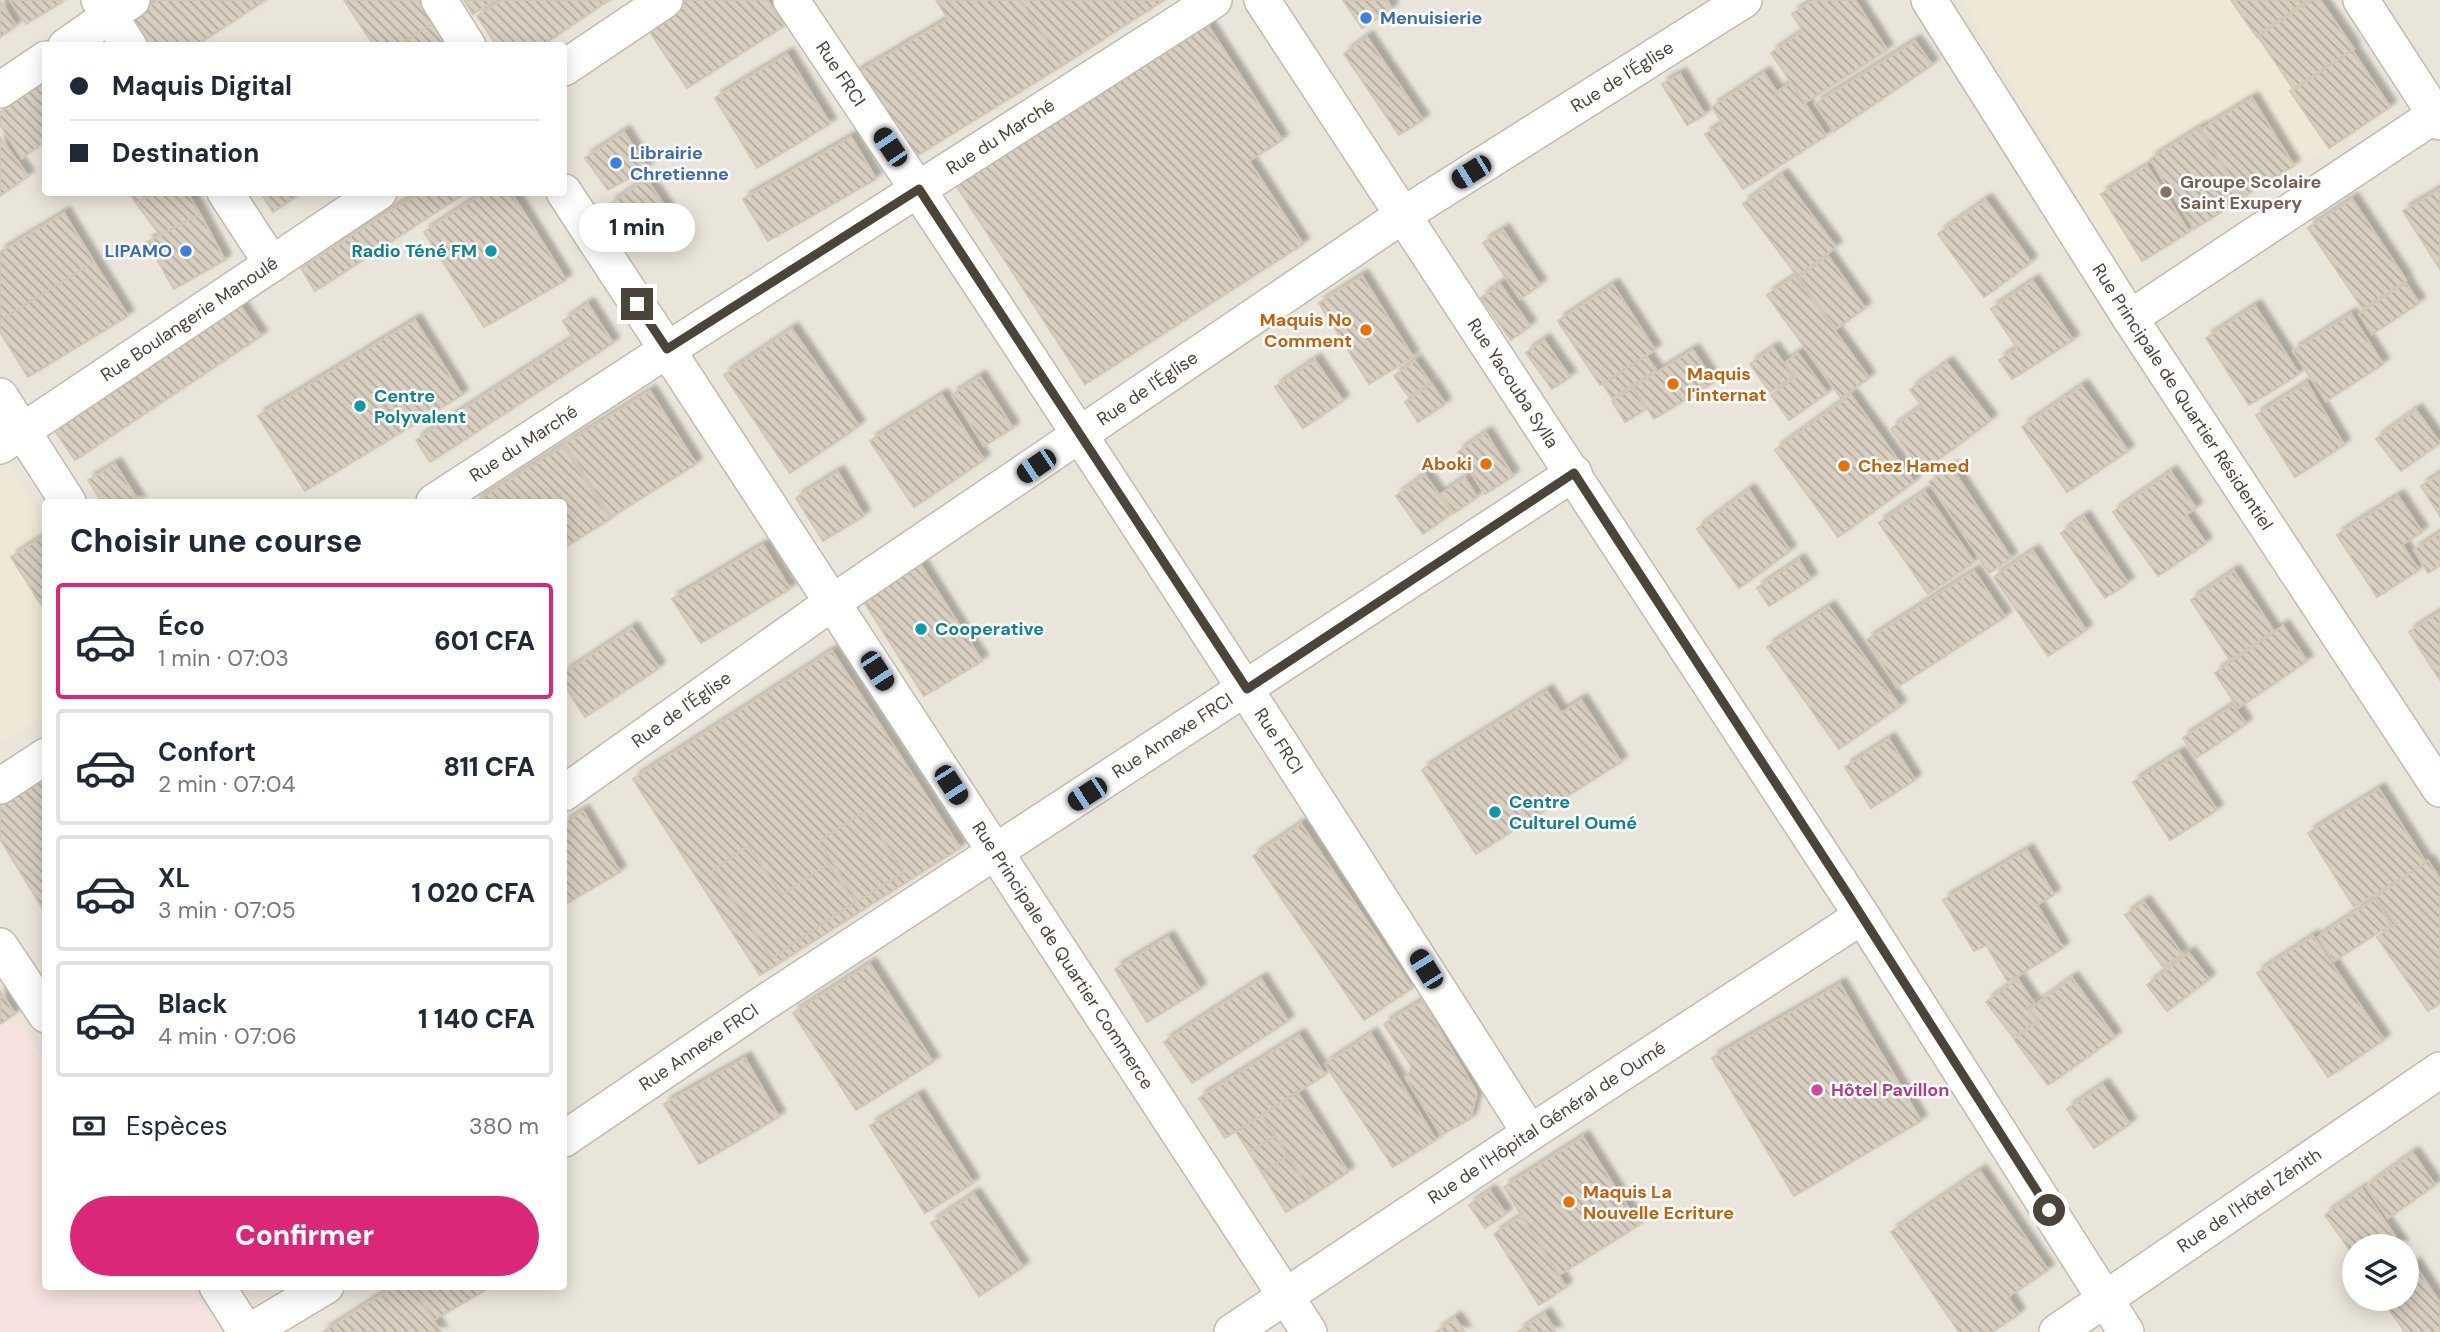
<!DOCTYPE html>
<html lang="fr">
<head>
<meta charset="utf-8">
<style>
	body { margin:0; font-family:"DM Sans",sans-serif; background:#f6f6f7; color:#1f2937; height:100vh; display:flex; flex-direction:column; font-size:26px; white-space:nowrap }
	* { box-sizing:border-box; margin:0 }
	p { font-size:23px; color:#747a83 }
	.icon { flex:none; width:38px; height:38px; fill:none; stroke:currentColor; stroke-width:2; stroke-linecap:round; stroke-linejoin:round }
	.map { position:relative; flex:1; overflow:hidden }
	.drawer { position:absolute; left:42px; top:499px; width:525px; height:791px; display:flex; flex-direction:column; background:#fff; border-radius:7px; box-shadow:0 4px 18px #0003 }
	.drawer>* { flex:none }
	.banner { position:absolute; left:42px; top:42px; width:525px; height:154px; border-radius:7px; box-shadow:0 4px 18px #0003; display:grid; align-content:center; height:154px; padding:0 28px; background:#fff }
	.fabs { position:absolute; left:2342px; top:1234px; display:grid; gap:14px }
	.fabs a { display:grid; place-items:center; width:77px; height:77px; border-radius:50%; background:#fff; box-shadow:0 4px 18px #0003; font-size:35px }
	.end { position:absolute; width:32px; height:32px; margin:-16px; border:9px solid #4b4439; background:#fff; box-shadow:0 0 0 4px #fff }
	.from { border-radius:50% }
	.bubble { position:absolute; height:49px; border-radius:24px; background:#fff; box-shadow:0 4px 18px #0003; font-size:23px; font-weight:800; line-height:49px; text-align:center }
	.car { position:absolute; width:21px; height:42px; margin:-21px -10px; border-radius:9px; box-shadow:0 0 5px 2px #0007; background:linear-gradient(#222 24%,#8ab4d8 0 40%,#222 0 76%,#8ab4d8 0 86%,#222 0) }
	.banner b { display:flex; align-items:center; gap:24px; height:66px; font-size:26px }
	.banner b+b { border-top:2px solid #e0e1e3 }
	.banner i { width:18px; height:18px; background:#1f2937 }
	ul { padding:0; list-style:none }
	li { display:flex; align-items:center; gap:21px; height:116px; margin:0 14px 10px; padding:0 14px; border:4px solid #e0e1e3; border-radius:7px }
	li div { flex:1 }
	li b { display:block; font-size:26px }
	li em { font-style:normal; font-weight:800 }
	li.active { border-color:#db2777 }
	li>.icon { width:63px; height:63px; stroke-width:1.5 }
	h2 { padding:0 28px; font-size:32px; line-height:84px }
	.pay { display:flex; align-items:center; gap:18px; height:77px; padding:0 28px; font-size:26px }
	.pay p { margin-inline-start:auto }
	.cta { display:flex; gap:14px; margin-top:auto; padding:14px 28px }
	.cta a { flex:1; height:80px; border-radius:42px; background:#db2777; color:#fff; font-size:28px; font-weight:800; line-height:80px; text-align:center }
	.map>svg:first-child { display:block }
	.residential { fill:#eae5da; fill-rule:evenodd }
	.education { fill:#efe8d6 }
	.medical { fill:#f6e3e0 }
	.building { fill:url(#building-back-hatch); stroke:#d3c7b4; stroke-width:2; filter:url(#shadow) }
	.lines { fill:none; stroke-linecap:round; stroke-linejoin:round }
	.street-casing { stroke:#c2bbae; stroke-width:38 }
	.street { stroke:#fff; stroke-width:35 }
	.route { stroke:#4b4439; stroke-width:9 }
	.shop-dot { fill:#3f7fe0; stroke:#fff; stroke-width:2.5 }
	.education-dot { fill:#8d6e63; stroke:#fff; stroke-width:2.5 }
	.culture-dot { fill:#0f9aa8; stroke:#fff; stroke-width:2.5 }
	.food-dot { fill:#e8710a; stroke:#fff; stroke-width:2.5 }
	.hotel-dot { fill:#d1479c; stroke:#fff; stroke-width:2.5 }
	.labels { text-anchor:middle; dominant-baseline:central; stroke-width:5; stroke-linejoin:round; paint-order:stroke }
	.shop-label { font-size:18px; font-weight:bold; fill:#366cbe; stroke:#fff; text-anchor:start }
	.street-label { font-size:18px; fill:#4b4439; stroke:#fff }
	.education-label { font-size:18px; font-weight:bold; fill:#785e54; stroke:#fff; text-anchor:start }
	.culture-label { font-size:18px; font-weight:bold; fill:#0d838f; stroke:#fff; text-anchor:start }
	.food-label { font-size:18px; font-weight:bold; fill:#c56008; stroke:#fff; text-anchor:start }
	.hotel-label { font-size:18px; font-weight:bold; fill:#b23c85; stroke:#fff; text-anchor:start }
</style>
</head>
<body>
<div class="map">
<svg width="2440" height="1332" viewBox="0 0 2440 1332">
	<defs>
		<pattern id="building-back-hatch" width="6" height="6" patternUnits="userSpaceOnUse" patternTransform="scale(1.75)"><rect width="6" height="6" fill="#d8cfc1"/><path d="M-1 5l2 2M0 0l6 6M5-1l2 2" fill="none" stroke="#b1aa9e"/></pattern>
		<filter id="shadow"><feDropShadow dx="6" dy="-6" stdDeviation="2" flood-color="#0004"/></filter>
	</defs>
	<rect width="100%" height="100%" fill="#f6f3ec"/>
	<path class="residential" d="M0 0H2440V1332H0ZM46 46H564V192H46ZM46 502H564V1286H46ZM2354 1246H2406V1298H2354Z"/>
	<path class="education" d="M1962 0H2317L2389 114 2122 271Z
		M7 463 45 523V535L11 557 45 612 46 715 0 744V468Z"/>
	<path class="medical" d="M15 1014 45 1061 46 1286H191L221 1332H0V1024Z"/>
	<path class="building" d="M10 0H60L62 2 26 24Z
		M159 0H258L261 3 195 46H148L130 18Z
		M344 0H418L433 23 398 46H374Z
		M464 0H495L473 14Z
		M502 0H609L541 46H497L477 16Z
		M687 0H767L784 26 687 88 646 26Z
		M936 0H1020L1063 65 910 160 853 75 948 19Z
		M1020 0H1164L1063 65Z
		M1343 0H1387L1392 9 1362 28Z
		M1813 0H1855L1887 50 1805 103 1771 53 1803 31 1792 14Z
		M2231 0H2312L2257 37Z
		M2308 0H2320L2354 49 2294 90 2257 35Z
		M0 1 16 26 0 37Z
		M433 23 448 46H398Z
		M1207 24 1282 140 1249 161 1303 244 1085 384 956 185Z
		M1367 37 1423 120 1399 135 1344 54Z
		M1915 41 1932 65 1834 131 1815 104Z
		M2352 50 2390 107 2329 148 2290 91Z
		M787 54 830 124 757 168 715 98Z
		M1764 73 1777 92 1791 82 1826 136 1743 189 1705 134 1723 124 1712 107Z
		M1680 74 1705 115 1687 125 1662 84Z
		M40 83 46 92V141L22 158 0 125V112Z
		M2252 98 2294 166 2242 197 2200 130Z
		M2200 128 2244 198 2194 229 2150 159Z
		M624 132 647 168 608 190 585 158Z
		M0 137 28 176 0 196Z
		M851 137 876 179 768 241 743 199Z
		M2147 166 2189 232 2142 261 2101 194Z
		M1782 175 1836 247 1797 276 1743 204Z
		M646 179 679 226 643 251 610 204Z
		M2440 189V269L2403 211Z
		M129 192H156L136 203Z
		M156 192H187L200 214 160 235 136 203Z
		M260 192H303L273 212Z
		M420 192H467L315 291 301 268Z
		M485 192H511L566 280 484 327 424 232Z
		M2352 199 2406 280 2363 309 2308 228Z
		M1986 200 2031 262 1984 297 1938 234Z
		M64 213 94 262 0 320V252Z
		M200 214 225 260 174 289 147 242Z
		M1503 230 1540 285 1520 299 1483 243Z
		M1828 256 1865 308 1836 329 1799 277Z
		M94 262 128 316 28 377 0 332V320Z
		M1362 276 1413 357 1369 384 1319 303Z
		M1795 276 1869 378 1841 398 1767 295Z
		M2033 281 2073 340 2012 379 1999 360 2017 348 1991 309Z
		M2406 283 2419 303 2372 334 2359 314Z
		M1500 284 1530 326 1511 340 1481 298Z
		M1613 285 1655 350 1600 385 1558 321Z
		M239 304 261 336 75 460 53 428Z
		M588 304 613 343 430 462 416 440 573 338 563 321Z
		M2255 306 2299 374 2249 405 2206 338Z
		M2351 314 2383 364 2326 401 2293 351Z
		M415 320 462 395 305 491 258 416Z
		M792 329 859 426 790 473 724 375Z
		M1544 340 1570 377 1552 389 1526 353Z
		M1773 348 1793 376 1770 392 1750 364Z
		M1693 350 1714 382 1654 419 1633 387Z
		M1798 353 1827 393 1789 420 1771 395 1796 377 1785 363Z
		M1646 356 1656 370 1612 398 1603 384Z
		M1315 360 1343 401 1303 428 1275 387Z
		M1415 361 1430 382 1409 397 1394 376Z
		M1947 363 1991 420 1923 471 1891 429 1922 406 1910 390Z
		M980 377 1013 428 984 446 952 395Z
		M2307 383 2344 445 2295 477 2256 415Z
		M1432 384 1445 404 1418 422 1405 402Z
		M2082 386 2128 451 2067 492 2022 427Z
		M1633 388 1646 409 1625 422 1612 401Z
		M650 391 696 464 611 517 565 444Z
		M942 395 984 460 914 507 870 441Z
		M1851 395 1914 482 1838 537 1775 450Z
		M2416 410 2440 443 2401 471 2376 439Z
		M1486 433 1513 476 1485 494 1458 452Z
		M563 446 610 519 564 548V502H475Z
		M115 464 139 502H102L88 480Z
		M1951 467 2011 558 1989 573 1929 482Z
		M838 472 864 516 823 541 796 498Z
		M2171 472 2196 508 2186 515 2206 543 2158 576 2113 512Z
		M2440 474V516L2421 486Z
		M1425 475 1452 513 1423 534 1396 496Z
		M1465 478 1477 497 1454 513 1441 494Z
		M1749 490 1790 551 1739 588 1697 529Z
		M1925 492 1974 562 1928 594 1879 523Z
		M2398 496 2422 532 2402 545 2419 570 2377 597 2337 535Z
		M2084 517 2128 583 2105 598 2061 533Z
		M2440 533V565L2428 573 2414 550Z
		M46 535V612L11 557Z
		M763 545 790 589 701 643 672 599Z
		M2033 551 2086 630 2048 656 1994 577Z
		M1799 560 1811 579 1769 606 1757 588Z
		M919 562 982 661 924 696 861 597Z
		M1974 571 2005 617 1897 687 1867 640Z
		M2234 571 2274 631 2230 660 2191 600Z
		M1829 607 1900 706 1839 749 1767 647Z
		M2440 612V680L2409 632Z
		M2283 626 2307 661 2238 708 2215 673Z
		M632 628 659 668 585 717 564 685V673Z
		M832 651 960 848 760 975 633 779Z
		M1547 691 1561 713 1581 700 1621 762 1476 854 1422 770Z
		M2233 705 2246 724 2196 758 2183 738Z
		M1889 739 1915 780 1871 808 1845 767Z
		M2179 753 2217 810 2170 840 2133 782Z
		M46 774V914L0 839V804Z
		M2379 789 2426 863 2354 907 2308 833Z
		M583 811 620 872 564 905V823Z
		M864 812 904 872 858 901 819 841Z
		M1301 824 1412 988 1364 1020 1253 856Z
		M748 846 782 895 828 864 855 902 772 958 712 871Z
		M2027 850 2054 895 2037 905 2063 948 2008 982 1986 945 1974 951 1943 900Z
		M2428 861 2440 879V1003L2428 1011 2377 937 2396 924 2376 897Z
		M2375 899 2391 924 2334 961 2318 937Z
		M2144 902 2182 954 2163 967 2125 915Z
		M2313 936 2384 1040 2328 1077 2257 973Z
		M1168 937 1200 989 1147 1022 1115 969Z
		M2189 953 2209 979 2167 1011 2147 985Z
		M870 964 933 1062 856 1110 793 1013Z
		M2072 978 2115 1037 2048 1085 2014 1039 2039 1021 2030 1009Z
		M1261 979 1288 1021 1192 1083 1164 1042Z
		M2018 979 2034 1003 2027 1007 2037 1021 2013 1037 1986 1002Z
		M1840 984 1921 1121 1794 1196 1712 1058Z
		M0 991 15 1014 0 1024Z
		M1422 1001 1477 1093 1470 1119 1441 1135 1405 1077 1413 1069 1384 1024Z
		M1371 1034 1436 1140 1393 1167 1325 1064Z
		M1299 1035 1325 1075 1225 1138 1199 1098Z
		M745 1058 779 1117 699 1164 664 1104Z
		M2103 1085 2130 1124 2094 1148 2067 1109Z
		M1297 1092 1348 1172 1313 1195 1262 1115Z
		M918 1096 973 1183 925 1213 870 1126Z
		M1262 1115 1275 1136 1249 1152 1236 1132Z
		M1275 1136 1288 1156 1262 1173 1249 1152Z
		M1583 1137 1639 1225 1559 1275 1504 1187Z
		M2413 1153 2435 1185 2388 1218 2366 1187Z
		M1288 1156 1313 1195 1286 1212 1262 1173Z
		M1980 1171 2048 1270 2008 1297 2019 1314 1992 1332H1959L1891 1232Z
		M2362 1189 2402 1246H2354V1256L2325 1215Z
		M1490 1191 1506 1214 1485 1228 1469 1205Z
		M974 1194 1023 1267 979 1296 931 1223Z
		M1522 1216 1566 1287 1539 1305 1494 1234Z
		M2414 1264 2440 1303V1332H2405L2381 1298H2406V1270Z
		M395 1286H411L441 1332H323Z
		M411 1286H492L434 1320Z
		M1545 1314 1556 1332H1518Z
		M1455 1318 1465 1332H1436Z"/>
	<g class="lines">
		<g class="street-casing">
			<g id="street">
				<path d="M99 0 129 46"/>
				<path d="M439 0 468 46"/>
				<path id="s1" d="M791 0C1043 374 1288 753 1530 1133"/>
				<path id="s2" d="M1262 0 1862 916 2126 1332"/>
				<path id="s3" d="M1929 0 2130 318 2440 789"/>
				<path d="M2361 0 2440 122"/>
				<path d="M66 46 132 0"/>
				<path d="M564 68 665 0"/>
				<path d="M0 90 46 59"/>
				<path d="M225 192 272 264"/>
				<path id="s4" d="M564 192 1309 1332"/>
				<path d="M2130 318 2435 115"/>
				<path d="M0 396 68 502"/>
				<path id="s5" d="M0 446 379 192"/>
				<path id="s6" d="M434 502 667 350 1214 0"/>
				<path d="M0 786 46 756"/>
				<path id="s7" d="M564 793 833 602 1403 215 1744 0"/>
				<path d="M0 946 46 1015"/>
				<path id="s8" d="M564 1139 758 1007 1574 473"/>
				<path d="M217 1286 246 1332"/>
				<path d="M249 1332 326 1286"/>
				<path id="s9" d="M1232 1332 1530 1133 1862 916"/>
				<path id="s10" d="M2057 1332 2440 1070"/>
			</g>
		</g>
		<use href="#street" class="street"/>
	</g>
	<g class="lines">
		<path class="route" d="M637 304 667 349 919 189 1247 689 1574 473 1847 893 2049 1210"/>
	</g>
	<g class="shop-dot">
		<circle cx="1366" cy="18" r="7"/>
		<circle cx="616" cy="163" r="7"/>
		<circle cx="186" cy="251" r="7"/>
	</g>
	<circle class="education-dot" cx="2166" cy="192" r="7"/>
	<g class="culture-dot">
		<circle cx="491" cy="251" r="7"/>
		<circle cx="360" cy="406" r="7"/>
		<circle cx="921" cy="629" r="7"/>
		<circle cx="1495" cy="812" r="7"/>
	</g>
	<g class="food-dot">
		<circle cx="1366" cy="330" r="7"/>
		<circle cx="1673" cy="384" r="7"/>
		<circle cx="1486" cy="464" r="7"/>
		<circle cx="1844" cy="466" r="7"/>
		<circle cx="1569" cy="1202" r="7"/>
	</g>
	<circle class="hotel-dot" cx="1817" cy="1090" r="7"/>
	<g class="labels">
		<g class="shop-label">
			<text x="1380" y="18">Menuisierie</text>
			<text x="630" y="153">Librairie<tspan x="630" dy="21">Chretienne</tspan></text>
			<text x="172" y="251" text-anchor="end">LIPAMO</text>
		</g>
		<g class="street-label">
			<text stroke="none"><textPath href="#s1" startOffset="89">Rue FRCI</textPath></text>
			<text stroke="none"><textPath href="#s7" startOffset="1278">Rue de l'Église</textPath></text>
			<text stroke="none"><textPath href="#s6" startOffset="674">Rue du Marché</textPath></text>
			<text stroke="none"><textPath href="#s5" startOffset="228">Rue Boulangerie Manoulé</textPath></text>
			<text stroke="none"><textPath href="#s2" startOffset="458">Rue Yacouba Sylla</textPath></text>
			<text stroke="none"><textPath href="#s7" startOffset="710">Rue de l'Église</textPath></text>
			<text stroke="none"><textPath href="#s3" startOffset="471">Rue Principale de Quartier Résidentiel</textPath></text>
			<text stroke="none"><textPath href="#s6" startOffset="107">Rue du Marché</textPath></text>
			<text stroke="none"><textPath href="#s7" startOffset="144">Rue de l'Église</textPath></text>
			<text stroke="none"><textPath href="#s8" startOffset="730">Rue Annexe FRCI</textPath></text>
			<text stroke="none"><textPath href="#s1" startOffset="887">Rue FRCI</textPath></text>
			<text stroke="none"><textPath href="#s4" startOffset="912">Rue Principale de Quartier Commerce</textPath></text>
			<text stroke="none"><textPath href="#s8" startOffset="163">Rue Annexe FRCI</textPath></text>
			<text stroke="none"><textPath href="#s9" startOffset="378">Rue de l'Hôpital Général de Oumé</textPath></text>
			<text stroke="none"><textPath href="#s10" startOffset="233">Rue de l'Hôtel Zénith</textPath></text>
		</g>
		<g class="education-label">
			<text x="2180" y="182">Groupe Scolaire<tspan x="2180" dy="21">Saint Exupery</tspan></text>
		</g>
		<g class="culture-label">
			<text x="477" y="251" text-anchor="end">Radio Téné FM</text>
			<text x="374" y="396">Centre<tspan x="374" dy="21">Polyvalent</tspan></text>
			<text x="935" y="629">Cooperative</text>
			<text x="1509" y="802">Centre<tspan x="1509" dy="21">Culturel Oumé</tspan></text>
		</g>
		<g class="food-label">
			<text x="1352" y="320" text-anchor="end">Maquis No<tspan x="1352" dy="21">Comment</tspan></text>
			<text x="1687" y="374">Maquis<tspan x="1687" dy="21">l'internat</tspan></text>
			<text x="1472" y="464" text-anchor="end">Aboki</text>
			<text x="1858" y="466">Chez Hamed</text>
			<text x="1583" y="1192">Maquis La<tspan x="1583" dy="21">Nouvelle Ecriture</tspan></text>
		</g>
		<g class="hotel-label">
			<text x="1831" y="1090">Hôtel Pavillon</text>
		</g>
	</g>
</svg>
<div class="fabs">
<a><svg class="icon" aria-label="layers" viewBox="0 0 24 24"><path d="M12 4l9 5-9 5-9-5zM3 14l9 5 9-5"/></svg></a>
</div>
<i class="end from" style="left:2049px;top:1210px"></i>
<i class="end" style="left:637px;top:304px"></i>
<div class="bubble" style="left:579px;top:203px;width:116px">1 min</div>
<i class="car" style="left:890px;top:147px;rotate:326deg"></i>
<i class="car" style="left:1471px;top:172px;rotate:238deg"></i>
<i class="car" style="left:1036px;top:466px;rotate:236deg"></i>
<i class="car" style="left:877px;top:671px;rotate:147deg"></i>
<i class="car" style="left:951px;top:785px;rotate:147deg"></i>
<i class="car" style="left:1087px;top:794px;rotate:237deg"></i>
<i class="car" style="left:1426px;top:969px;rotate:328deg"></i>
<div class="banner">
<b><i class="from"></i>Maquis Digital</b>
<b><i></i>Destination</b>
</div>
<section class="drawer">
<h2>Choisir une course</h2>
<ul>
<li class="active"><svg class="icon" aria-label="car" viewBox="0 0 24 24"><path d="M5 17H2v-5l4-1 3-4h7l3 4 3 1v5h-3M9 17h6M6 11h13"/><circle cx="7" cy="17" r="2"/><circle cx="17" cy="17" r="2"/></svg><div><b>Éco</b><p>1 min · 07:03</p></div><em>601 CFA</em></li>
<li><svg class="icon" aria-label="car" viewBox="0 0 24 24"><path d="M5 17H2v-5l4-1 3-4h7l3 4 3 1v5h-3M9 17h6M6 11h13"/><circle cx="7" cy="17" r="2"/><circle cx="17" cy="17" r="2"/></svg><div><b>Confort</b><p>2 min · 07:04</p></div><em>811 CFA</em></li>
<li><svg class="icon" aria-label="car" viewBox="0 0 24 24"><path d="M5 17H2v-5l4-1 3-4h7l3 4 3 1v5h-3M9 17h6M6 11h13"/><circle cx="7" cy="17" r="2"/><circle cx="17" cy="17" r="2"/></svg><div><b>XL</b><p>3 min · 07:05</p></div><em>1 020 CFA</em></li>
<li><svg class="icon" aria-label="car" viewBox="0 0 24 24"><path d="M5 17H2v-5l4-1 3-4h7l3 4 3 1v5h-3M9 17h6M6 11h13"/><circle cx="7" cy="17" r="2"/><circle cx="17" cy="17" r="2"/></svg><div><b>Black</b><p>4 min · 07:06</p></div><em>1 140 CFA</em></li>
</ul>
<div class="pay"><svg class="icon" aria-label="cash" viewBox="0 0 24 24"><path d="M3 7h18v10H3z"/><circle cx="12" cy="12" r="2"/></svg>Espèces<p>380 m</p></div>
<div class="cta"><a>Confirmer</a></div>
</section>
</div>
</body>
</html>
